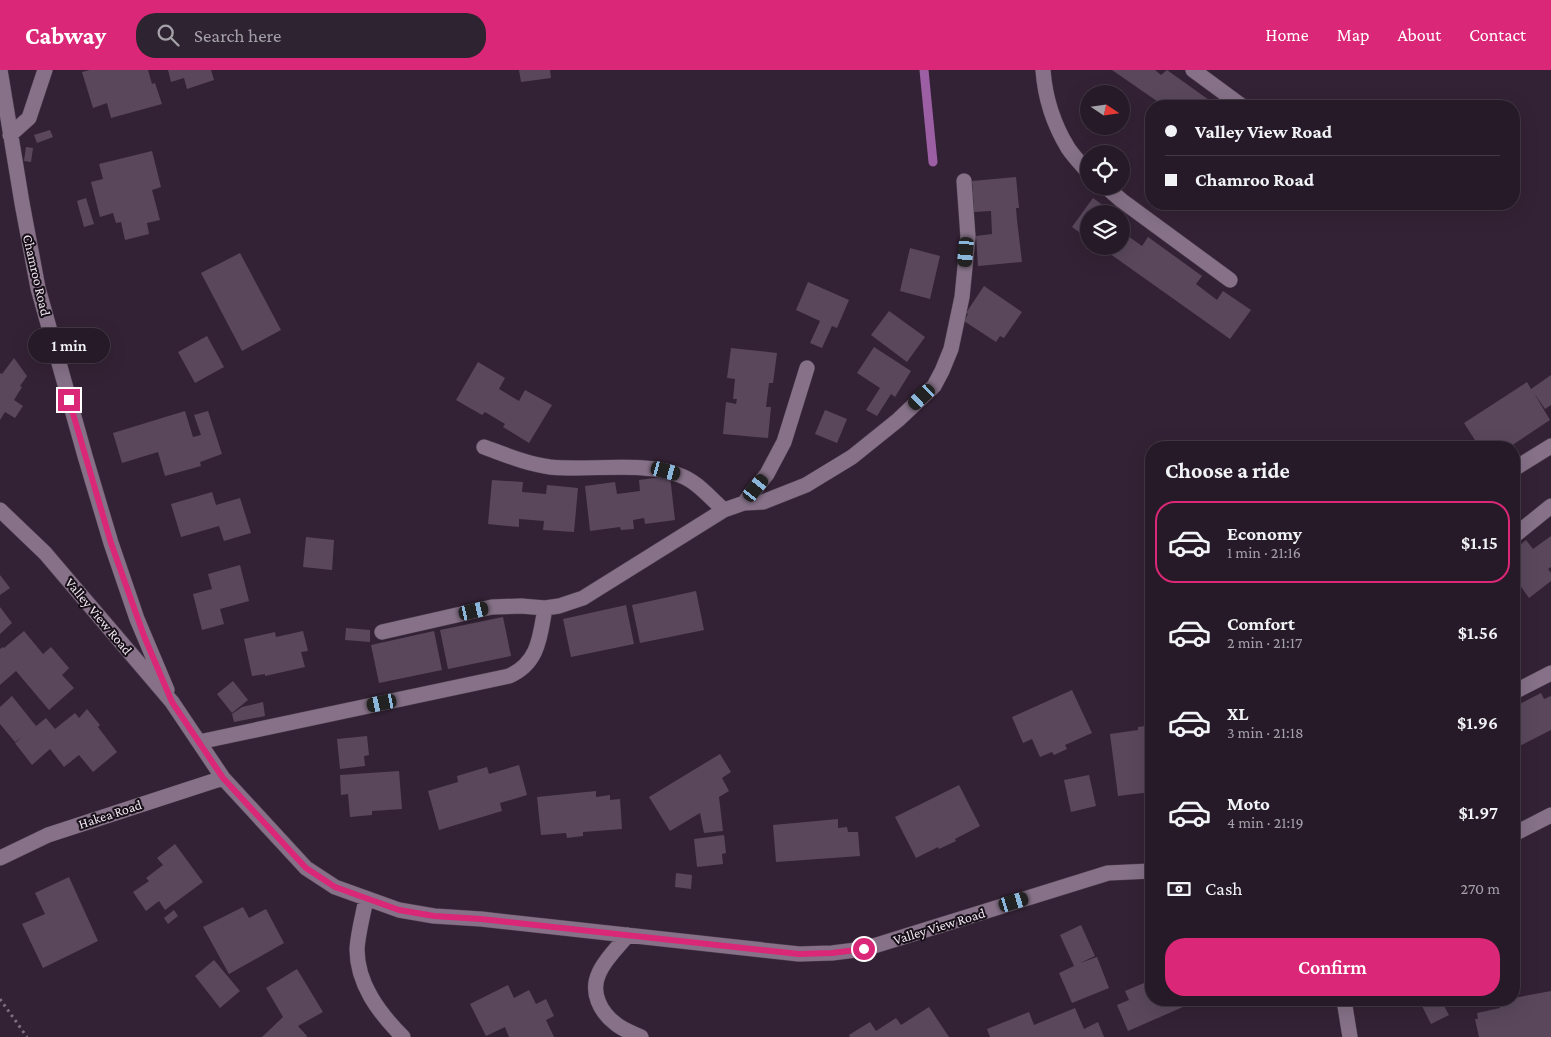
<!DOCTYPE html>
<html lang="en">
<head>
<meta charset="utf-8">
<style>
	body { margin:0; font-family:"Crimson Pro",serif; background:#2e2330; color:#f1f3f6; height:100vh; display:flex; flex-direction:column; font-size:19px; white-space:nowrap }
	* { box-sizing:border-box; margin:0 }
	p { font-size:16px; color:#a4a1a8 }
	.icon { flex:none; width:28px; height:28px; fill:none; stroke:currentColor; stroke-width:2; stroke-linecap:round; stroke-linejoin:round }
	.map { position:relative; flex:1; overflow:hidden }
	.panel { position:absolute; left:1145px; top:371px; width:375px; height:565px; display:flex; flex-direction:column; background:#261a28; border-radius:20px; box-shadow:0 5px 20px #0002,0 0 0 1px #423845 }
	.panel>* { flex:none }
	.top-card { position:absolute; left:1145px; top:30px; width:375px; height:110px; border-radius:20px; box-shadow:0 5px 20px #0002,0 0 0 1px #423845; display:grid; align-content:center; height:110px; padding:0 20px; background:#261a28 }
	.needle { width:32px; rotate:103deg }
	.buttons { position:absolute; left:1080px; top:15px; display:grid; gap:10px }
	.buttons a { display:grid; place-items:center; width:50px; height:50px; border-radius:50%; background:#261a28; box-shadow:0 5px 20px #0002,0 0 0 1px #423845; font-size:25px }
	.end { position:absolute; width:22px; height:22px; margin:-11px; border:6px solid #db2777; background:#fff; box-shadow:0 0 0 2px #fff }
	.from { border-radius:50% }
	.bubble { position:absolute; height:35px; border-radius:18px; background:#261a28; box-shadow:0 5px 20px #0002,0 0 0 1px #423845; font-size:16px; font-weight:600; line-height:35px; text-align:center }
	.car { position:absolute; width:15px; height:30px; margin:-15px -8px; border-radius:6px; box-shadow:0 0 4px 1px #0007; background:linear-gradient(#222 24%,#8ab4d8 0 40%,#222 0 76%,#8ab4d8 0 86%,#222 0) }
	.top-card b { display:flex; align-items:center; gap:18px; height:48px; font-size:19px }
	.top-card b+b { border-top:1px solid #423845 }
	.top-card i { width:12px; height:12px; background:#f1f3f6 }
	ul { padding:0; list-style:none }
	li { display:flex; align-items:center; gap:15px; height:82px; margin:0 10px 8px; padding:0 10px; border:2px solid transparent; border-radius:20px }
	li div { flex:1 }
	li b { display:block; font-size:19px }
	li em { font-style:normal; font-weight:600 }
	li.current { border-color:#db2777 }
	li>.icon { width:45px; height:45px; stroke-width:1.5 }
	h2 { padding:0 20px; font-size:22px; line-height:60px }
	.pay { display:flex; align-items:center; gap:12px; height:55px; padding:0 20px; font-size:19px }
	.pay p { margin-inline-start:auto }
	.action { display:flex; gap:10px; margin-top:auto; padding:10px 20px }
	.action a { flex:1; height:58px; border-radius:20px; background:#db2777; color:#fff; font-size:20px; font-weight:600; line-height:58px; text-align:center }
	header { display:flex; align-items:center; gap:30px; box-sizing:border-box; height:70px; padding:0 25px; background:#db2777; color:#fff }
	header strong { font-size:24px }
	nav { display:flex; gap:28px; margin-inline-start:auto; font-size:18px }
	.search { width:350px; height:45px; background:#2e2330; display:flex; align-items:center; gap:12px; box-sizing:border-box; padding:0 18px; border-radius:20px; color:#a4a1a8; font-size:19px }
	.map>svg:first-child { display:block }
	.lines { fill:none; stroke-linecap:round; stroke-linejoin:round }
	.stream { stroke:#9c5fa3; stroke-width:9 }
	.building { fill:#5a475c }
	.minor-casing { stroke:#4e3f4f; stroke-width:16 }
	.path { stroke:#7e6f7f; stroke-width:3; stroke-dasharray:2.5 4; stroke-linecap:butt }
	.minor { stroke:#867188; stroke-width:15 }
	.route { stroke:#db2777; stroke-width:6 }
	.labels { text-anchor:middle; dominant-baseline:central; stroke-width:4; stroke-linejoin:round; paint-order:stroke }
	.street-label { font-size:14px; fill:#f1e5f2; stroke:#160f17 }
</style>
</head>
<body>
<header>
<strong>Cabway</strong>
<div class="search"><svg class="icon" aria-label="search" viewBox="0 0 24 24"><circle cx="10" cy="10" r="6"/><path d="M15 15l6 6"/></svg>Search here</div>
<nav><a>Home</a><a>Map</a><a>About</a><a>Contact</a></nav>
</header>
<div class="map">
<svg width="1551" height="967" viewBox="0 0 1551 967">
	<rect width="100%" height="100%" fill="#332235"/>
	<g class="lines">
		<path class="stream" d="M924 0 933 92"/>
	</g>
	<path class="building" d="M90 0H148L152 14 155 13 162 34 111 48 107 33 93 38 82 2Z
		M168 0H211L214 10 187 19 184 8 171 12Z
		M519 0H550L551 8 521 12Z
		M1112 0H1155L1161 5 1167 0 1216 35 1164 36Z
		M50 60 53 67 37 73 34 65Z
		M26 77 33 78 31 92 24 91Z
		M152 81 161 117 152 120 160 150 147 153 149 164 125 170 121 152 116 153 113 143 100 147 91 112 103 109 99 94Z
		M1016 107 1019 138H1016L1017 150 1022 192 978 196 976 166 992 164 991 141 974 142 972 111Z
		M86 128 94 154 84 157 77 131Z
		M1093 128 1115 144H1089V169L1072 157Z
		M1121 161 1142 176 1148 167 1202 206 1196 214 1217 230 1223 221 1251 240 1230 269 1099 176H1121Z
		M910 178 940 186 930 229 900 221Z
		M240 183 281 260 242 281 201 203Z
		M808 212 849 230 837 258 832 256 822 278 810 273 820 251 796 240Z
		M984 216 1022 242 1004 268 1000 266 996 272 964 251 968 244 966 243Z
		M889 241 925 267 907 292 871 265Z
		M207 266 224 297 195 313 178 282Z
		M874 277 911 301 895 327 891 324 877 346 866 340 880 318 857 303Z
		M731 278 777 283 773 313H769L766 337H771L768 368 723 364 726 332 736 334 737 329H733L735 309 727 308Z
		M14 288 27 306 20 316 22 317 14 330 23 336 15 348 5 342 0 350V303L2 304Z
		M478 292 505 308 499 319 519 331 525 320 552 335 529 373 503 357 505 354 485 342 482 345 456 330Z
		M1551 305V335L1545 339 1534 323 1550 350 1508 378H1480L1464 353 1527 312 1531 319Z
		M825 340 847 349 837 373 815 364Z
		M185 341 193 367 201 365 194 345 208 341 222 384 200 392 201 396 165 406 158 382 122 393 113 363Z
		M670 406 675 450 645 454 644 448 633 450 634 459 621 460 620 457 590 461 585 416 615 412 617 424 640 421 639 410Z
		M492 410 523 412 522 422 546 424 547 415 578 418 574 462 543 460 544 451 519 449V457L488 454Z
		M212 422 216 435 240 428 251 463 224 471 219 456 181 467 171 434Z
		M1551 466V497L1548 499 1551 503V511L1529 528 1514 507V480L1526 470 1533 479Z
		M306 467 334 470 332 500 303 497Z
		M240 495 249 531 220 539 224 554 202 560 193 524 212 519 208 504Z
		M0 505 10 518 0 525Z
		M696 521 704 560 640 573 632 535Z
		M626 535 634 574 571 587 563 549Z
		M0 537 12 553 0 564Z
		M503 547 511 586 448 599 440 560Z
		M346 558 370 560V572L345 570Z
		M24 561 43 584 51 577 69 598 62 605 74 618 49 640 16 601 0 615V579L3 577 4 578Z
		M303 561 308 581 301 582 305 597 265 606V604L252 606 244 569 275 562 276 567Z
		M434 561 442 600 379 613 371 575Z
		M233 611 248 630 232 643 217 624Z
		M1072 620 1092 663 1065 675 1067 679 1054 685 1052 682 1040 687 1032 669 1023 673 1012 647Z
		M1541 623 1544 629 1551 626V660L1514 679V637Z
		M12 626 36 656 46 648 55 659 75 643 79 648 87 639 100 655 98 657 117 682 93 702 79 685 64 697 50 679 32 695 15 673 22 667 15 672 0 654V637Z
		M263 632 265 646 234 652 232 644 242 637Z
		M1151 655V722L1118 726 1110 664 1138 660V657Z
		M367 666 369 685 364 686 365 696 340 699 337 669Z
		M720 684 731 702 722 708 729 721 719 727 723 761 704 763 700 743 670 761 649 727Z
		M519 695 527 725 500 733 502 741 439 760 428 721 458 712 457 706 487 697 489 704Z
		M399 701 402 739 372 741V745L350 747 348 724 341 725 340 705Z
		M1089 705 1096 736 1071 742 1064 710Z
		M959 715 980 756 955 769 956 771 939 779 938 777 916 788 895 747Z
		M596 721V727L610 725V730L620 729 622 759 583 762V766L567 768 566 763 541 765 537 727Z
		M838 749V758L847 757 848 762H858L860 786 776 792 773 755Z
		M724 765 726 783 722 784 723 794 697 797 694 769Z
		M175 774 203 812 165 840 159 831 146 841 133 822 149 811 146 808 163 795 157 788Z
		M676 803 692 805 691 819 675 817Z
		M69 807 98 871 43 898 22 854 45 844 35 823Z
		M243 837 249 848 266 839 284 873 229 904 203 857Z
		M174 840 178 846 168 854 164 848Z
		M1081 855 1095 886 1080 893 1097 887 1109 918 1072 933 1059 903 1074 896 1060 865Z
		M214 890 240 921 220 938 195 906Z
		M297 899 323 942 298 956 307 966 306 967H262L283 947 266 918Z
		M1151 910V930H1199L1128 961 1117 935 1129 930 1125 921Z
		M508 915 514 928 529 920 536 934 546 929 554 946 546 950 554 967H509L505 957 486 966 470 934Z
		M1551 921V967H1479L1475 949H1478L1477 943 1500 938 1499 931 1514 930V928Z
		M1419 930H1451L1443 934 1449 945 1431 954Z
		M929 937 949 967H850L849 965 870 952 876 961 896 948 901 955Z
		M1075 938 1084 959 1098 952 1104 967H990L987 959 1029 942 1034 955Z"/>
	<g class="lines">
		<g class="minor-casing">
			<path id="minor" d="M0 0 22 133 38 218 85 386 111 473 137 549 167 620
				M1043 0C1045 28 1054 55 1068 78 1074 87 1082 95 1089 103
				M1193 0 1242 36
				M10 65 29 48 45 0
				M1105 116 1121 130 1230 210
				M484 377C506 385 527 394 550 397 589 401 644 391 679 405 697 411 710 428 724 440
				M1514 399 1551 376
				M744 433 763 432 806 415 852 387 898 350 934 316 942 301 951 279 962 227 968 167 964 111
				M0 440 45 483 172 632 223 708 306 798 335 817 399 840 434 846 481 849 799 884 832 883 864 879 1108 803 1151 801
				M1514 466 1551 436
				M382 562 492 537 521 536 545 538 559 536 583 528 724 440 744 433 767 404 784 372 807 298
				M1514 622 1551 603
				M199 672 509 606C539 593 540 566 545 538
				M1514 764 1551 745
				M0 788 48 765 223 708
				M366 829C363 845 358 863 357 879 357 914 379 943 403 967
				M628 865C618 877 605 889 599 903 590 922 600 942 616 954 623 960 633 963 641 967
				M1344 930 1350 967"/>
		</g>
		<path class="path" d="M0 929 27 967"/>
		<use href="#minor" class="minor"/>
	</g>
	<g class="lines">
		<path class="route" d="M69 330 111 473 144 566 172 632 223 708 306 798 335 817 399 840 434 846 481 849 799 884 832 883 864 879"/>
	</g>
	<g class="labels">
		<g class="street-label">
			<text transform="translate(37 205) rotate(77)">Chamroo Road</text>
			<text transform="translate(99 546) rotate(50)">Valley View Road</text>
			<text transform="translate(110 744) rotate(-18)">Hakea Road</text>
			<text transform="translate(939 856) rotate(-17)">Valley View Road</text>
		</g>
	</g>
</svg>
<div class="buttons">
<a><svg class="needle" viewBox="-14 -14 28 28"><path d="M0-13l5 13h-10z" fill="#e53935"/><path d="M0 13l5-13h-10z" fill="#a4a1a8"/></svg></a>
<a><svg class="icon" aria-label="locate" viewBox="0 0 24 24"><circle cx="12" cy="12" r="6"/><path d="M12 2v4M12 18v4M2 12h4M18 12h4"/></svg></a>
<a><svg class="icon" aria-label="layers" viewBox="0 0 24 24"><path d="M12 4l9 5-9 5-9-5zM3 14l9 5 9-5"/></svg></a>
</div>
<i class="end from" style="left:864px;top:879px"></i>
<i class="end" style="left:69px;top:330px"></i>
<div class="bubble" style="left:28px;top:258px;width:82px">1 min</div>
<i class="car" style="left:966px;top:182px;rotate:185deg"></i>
<i class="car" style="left:922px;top:327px;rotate:227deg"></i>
<i class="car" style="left:666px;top:401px;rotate:105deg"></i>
<i class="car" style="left:756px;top:418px;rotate:39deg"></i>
<i class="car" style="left:474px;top:541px;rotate:77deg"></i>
<i class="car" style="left:382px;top:633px;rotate:258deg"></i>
<i class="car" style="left:1014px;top:832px;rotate:73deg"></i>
<div class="top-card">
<b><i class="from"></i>Valley View Road</b>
<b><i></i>Chamroo Road</b>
</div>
<section class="panel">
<h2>Choose a ride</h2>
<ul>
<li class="current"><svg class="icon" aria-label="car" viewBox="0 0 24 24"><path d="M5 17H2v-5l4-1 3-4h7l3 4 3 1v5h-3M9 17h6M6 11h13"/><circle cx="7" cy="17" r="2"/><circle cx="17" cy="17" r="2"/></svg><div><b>Economy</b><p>1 min · 21:16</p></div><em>$1.15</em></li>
<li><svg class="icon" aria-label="car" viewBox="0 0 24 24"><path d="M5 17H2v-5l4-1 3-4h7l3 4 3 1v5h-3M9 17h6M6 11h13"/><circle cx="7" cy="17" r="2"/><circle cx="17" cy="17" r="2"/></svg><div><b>Comfort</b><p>2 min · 21:17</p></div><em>$1.56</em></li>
<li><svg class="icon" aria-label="car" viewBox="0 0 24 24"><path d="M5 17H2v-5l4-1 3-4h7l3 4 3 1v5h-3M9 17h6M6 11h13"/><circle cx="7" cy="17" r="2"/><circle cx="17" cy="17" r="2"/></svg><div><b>XL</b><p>3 min · 21:18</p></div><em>$1.96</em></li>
<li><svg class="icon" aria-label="car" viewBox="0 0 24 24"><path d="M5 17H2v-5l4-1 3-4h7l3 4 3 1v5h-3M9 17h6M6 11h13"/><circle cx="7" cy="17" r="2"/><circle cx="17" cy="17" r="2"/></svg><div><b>Moto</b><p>4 min · 21:19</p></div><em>$1.97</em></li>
</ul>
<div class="pay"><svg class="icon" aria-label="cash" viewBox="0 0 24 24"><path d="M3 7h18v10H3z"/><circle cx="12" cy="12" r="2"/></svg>Cash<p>270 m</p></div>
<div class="action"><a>Confirm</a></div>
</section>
</div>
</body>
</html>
